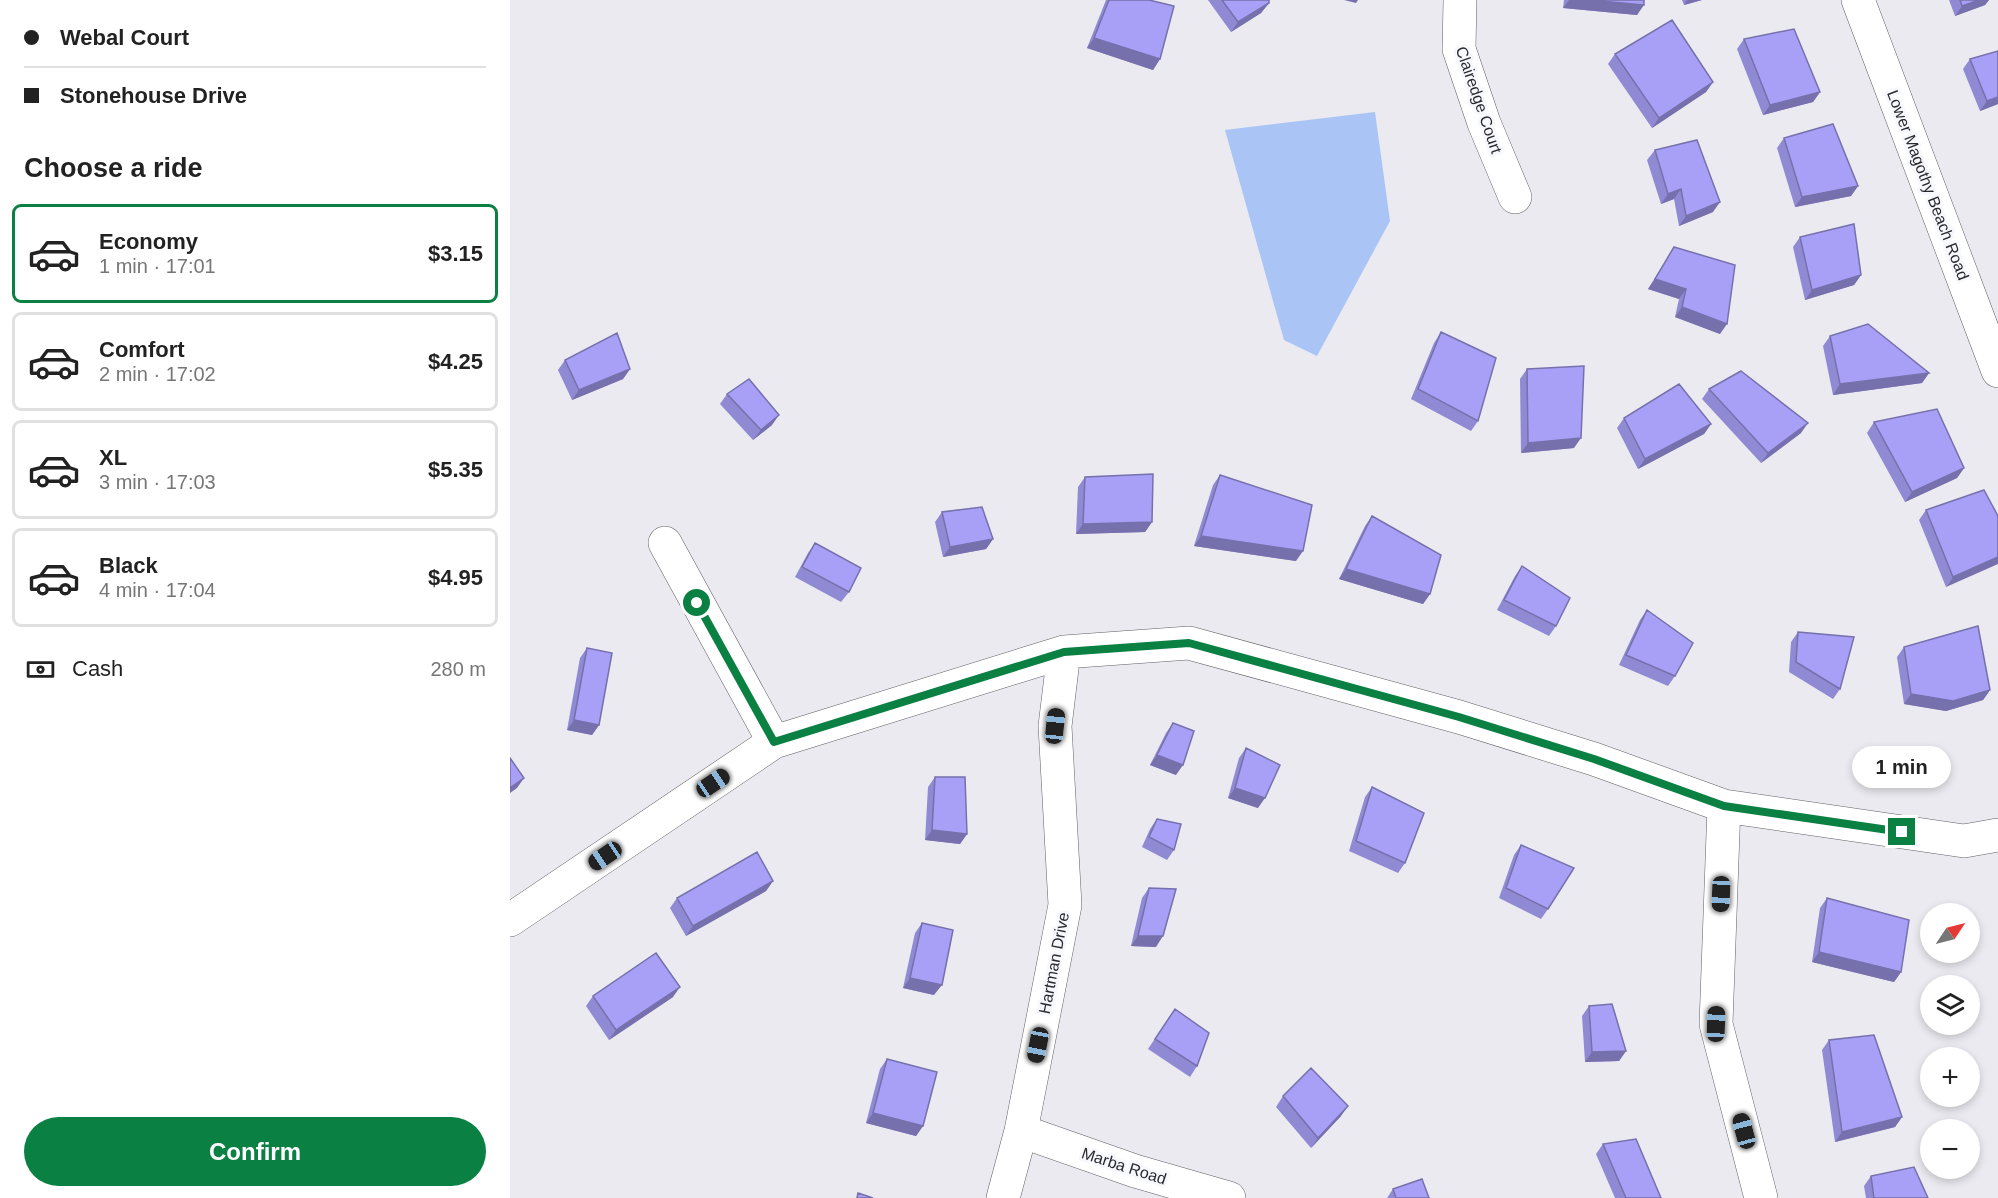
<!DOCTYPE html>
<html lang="en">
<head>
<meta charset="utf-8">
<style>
	body { margin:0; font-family:Helvetica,sans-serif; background:#f2f2f2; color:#222; height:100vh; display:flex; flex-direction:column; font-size:22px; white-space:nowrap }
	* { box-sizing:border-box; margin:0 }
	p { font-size:20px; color:#767676 }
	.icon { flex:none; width:33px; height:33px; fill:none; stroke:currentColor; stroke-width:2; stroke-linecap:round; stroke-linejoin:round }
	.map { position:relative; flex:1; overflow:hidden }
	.side { display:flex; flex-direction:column; background:#fff; width:510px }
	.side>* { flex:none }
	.hud { display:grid; align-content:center; height:132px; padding:0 24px; background:#fff }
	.needle { width:39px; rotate:55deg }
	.buttons { position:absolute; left:1410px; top:903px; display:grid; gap:12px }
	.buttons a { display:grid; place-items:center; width:60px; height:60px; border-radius:50%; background:#fff; box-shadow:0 3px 9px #0003; font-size:30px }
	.end { position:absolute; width:27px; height:27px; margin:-14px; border:8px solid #0b8043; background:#fff; box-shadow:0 0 0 3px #fff }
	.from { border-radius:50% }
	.bubble { position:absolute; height:42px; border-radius:21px; background:#fff; box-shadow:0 3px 9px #0003; font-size:20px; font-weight:700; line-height:42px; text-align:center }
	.car { position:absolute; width:18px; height:36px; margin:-18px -9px; border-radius:8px; box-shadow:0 0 4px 2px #0007; background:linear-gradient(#222 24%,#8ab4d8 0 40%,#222 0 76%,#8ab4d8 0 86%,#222 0) }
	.hud b { display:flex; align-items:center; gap:21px; height:57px; font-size:22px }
	.hud b+b { border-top:2px solid #e0e0e0 }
	.hud i { width:15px; height:15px; background:#222 }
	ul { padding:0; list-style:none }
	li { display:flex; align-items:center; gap:18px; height:99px; margin:0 12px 9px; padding:0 12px; border:3px solid #e0e0e0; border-radius:9px }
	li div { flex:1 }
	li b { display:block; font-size:22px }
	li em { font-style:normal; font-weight:700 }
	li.on { border-color:#0b8043 }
	li>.icon { width:54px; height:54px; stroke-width:1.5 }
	h2 { padding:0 24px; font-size:27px; line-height:72px }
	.pay { display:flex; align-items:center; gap:15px; height:66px; padding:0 24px; font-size:22px }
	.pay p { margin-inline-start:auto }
	.cta { display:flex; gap:12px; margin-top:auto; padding:12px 24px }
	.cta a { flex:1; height:69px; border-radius:36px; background:#0b8043; color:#fff; font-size:24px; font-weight:700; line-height:69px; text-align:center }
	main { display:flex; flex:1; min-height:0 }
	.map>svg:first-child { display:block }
	.water { fill:#aac5f5 }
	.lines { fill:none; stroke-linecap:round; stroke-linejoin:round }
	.minor-casing { stroke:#606065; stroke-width:34 }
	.minor { stroke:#fff; stroke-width:33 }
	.wall { fill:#908ad4 }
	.shaded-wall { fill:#7670ac }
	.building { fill:#a8a0f6; stroke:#7670ac; stroke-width:1.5 }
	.route { stroke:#0b8043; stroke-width:8 }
	.labels { text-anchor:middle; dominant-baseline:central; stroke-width:6; stroke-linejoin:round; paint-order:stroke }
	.street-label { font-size:16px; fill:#2a2a2d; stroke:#f7f7fe }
</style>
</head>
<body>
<main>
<section class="side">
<div class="hud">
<b><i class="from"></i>Webal Court</b>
<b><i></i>Stonehouse Drive</b>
</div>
<h2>Choose a ride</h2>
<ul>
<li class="on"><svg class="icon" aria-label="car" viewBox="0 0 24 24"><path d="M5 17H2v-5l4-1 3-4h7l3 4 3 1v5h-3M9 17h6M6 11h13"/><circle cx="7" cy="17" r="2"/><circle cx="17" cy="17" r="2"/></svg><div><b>Economy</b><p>1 min · 17:01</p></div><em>$3.15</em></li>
<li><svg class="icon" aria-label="car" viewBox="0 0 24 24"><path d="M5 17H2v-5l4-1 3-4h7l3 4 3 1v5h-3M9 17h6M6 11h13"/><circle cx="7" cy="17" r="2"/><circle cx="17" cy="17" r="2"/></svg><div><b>Comfort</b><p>2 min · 17:02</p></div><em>$4.25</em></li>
<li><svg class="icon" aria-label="car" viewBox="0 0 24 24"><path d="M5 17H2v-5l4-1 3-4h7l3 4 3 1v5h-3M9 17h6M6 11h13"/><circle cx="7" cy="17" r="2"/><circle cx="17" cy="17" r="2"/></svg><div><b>XL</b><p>3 min · 17:03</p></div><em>$5.35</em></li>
<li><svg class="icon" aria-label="car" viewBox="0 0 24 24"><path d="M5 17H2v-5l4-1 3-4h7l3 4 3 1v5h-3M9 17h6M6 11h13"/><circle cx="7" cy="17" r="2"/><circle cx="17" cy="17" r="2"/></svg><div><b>Black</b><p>4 min · 17:04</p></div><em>$4.95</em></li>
</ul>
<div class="pay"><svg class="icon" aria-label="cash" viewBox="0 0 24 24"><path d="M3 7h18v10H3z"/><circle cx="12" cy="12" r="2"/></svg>Cash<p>280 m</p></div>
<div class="cta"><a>Confirm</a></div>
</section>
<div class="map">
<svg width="1488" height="1198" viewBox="0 0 1488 1198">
	<rect width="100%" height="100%" fill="#eaeaf0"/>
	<path class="water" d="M865 112 880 221 807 356 774 340 715 130Z"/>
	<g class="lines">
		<g class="minor-casing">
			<path id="minor" d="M950 0 949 49 974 123 1005 197
				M1348 0 1488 371
				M155 543 264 742
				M1214 806 1206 1024 1251 1198
				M0 920 264 742 554 652 679 643 949 717 1084 759 1214 806 1454 841 1488 835
				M511 1131 625 1171 719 1198
				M493 1198 511 1131 555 905 545 726 554 652"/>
		</g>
		<use href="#minor" class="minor"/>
	</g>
	<path class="wall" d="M596 0H639L650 59 643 70 577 48Z
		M698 0H759V3L751 13 721 32Z
		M1054 0H1134L1127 15 1053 8Z
		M1172 0H1192L1174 5Z
		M1439 0H1479L1475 5 1445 16Z
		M1234 39 1310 92 1303 102 1253 115 1227 49Z
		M1105 54 1203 82 1196 92 1142 128 1098 64Z
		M1460 59 1488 104 1470 111 1453 69Z
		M1274 138 1348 186 1341 196 1285 207 1267 148Z
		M1145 150 1203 212 1169 226 1164 199 1151 204 1137 160Z
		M1290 237 1351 275 1344 285 1295 300 1283 247Z
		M1164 247 1210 334 1165 317 1169 299 1138 289Z
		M931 332 968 421 961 431 901 399 924 343Z
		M1320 336 1419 373 1412 383 1323 395 1313 346Z
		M55 360 120 369 113 379 62 400 48 370Z
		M1017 369 1064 448 1011 453 1010 379Z
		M1199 389 1291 433 1251 463 1192 399Z
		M217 394 262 425 243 440 210 404Z
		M1114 418 1201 424 1194 434 1128 469 1107 428Z
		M1364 422 1454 468 1447 478 1395 502 1357 433Z
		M710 475 786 561 684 546 703 485Z
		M575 477 642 522 635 532 566 534 568 487Z
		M1416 510 1488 516 1436 587 1409 520Z
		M432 512 483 539 476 549 433 557 425 522Z
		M862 516 920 594 913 604 829 579 855 526Z
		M305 543 339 592 331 602 285 577 298 553Z
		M1012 566 1046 626 1039 636 987 610 1005 576Z
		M1137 610 1165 676 1158 686 1109 665 1130 620Z
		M1288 632 1330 689 1323 699 1279 672 1281 642Z
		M1394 647 1480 690 1473 700 1436 711 1394 704 1387 657Z
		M77 648 89 725 82 735 57 730 70 658Z
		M663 723 666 775 640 765 656 733Z
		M736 748 748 808 718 798 729 758Z
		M425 777 457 834 450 844 415 840 418 787Z
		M862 787 895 863 888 873 839 851 855 797Z
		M647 819 664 850 657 860 632 847 640 829Z
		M1011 845 1038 909 1031 919 989 898 1004 855Z
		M263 881 256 891 176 936 160 908 167 898Z
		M639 888 646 947 621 946 632 898Z
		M1317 898 1391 972 1384 982 1302 962 1310 908Z
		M412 923 424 995 393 988 405 933Z
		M83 996 163 997 99 1040 76 1006Z
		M1079 1006 1116 1051 1109 1061 1075 1062 1072 1016Z
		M665 1009 687 1066 680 1077 638 1049Z
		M1319 1040 1392 1117 1385 1127 1325 1142 1312 1050Z
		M377 1059 413 1126 406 1136 356 1123 370 1069Z
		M773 1096 831 1116 801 1148 766 1107Z
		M1093 1144 1151 1198H1105L1086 1154Z
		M1361 1176 1418 1198H1356L1354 1186Z
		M883 1189 919 1198H877Z"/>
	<path class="shaded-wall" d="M834 0H848L846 3Z
		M1059 0H1079L1134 5 1127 15 1053 8Z
		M1177 0H1192L1174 5Z
		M1469 0H1479L1475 5 1445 16 1452 6Z
		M759 3 751 13 721 32 728 22Z
		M584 38 650 59 643 70 577 48Z
		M1203 82 1196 92 1142 128 1149 118Z
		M1310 92 1303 102 1253 115 1260 105Z
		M1488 97V104L1470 111 1477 101Z
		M1348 186 1341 196 1285 207 1292 197Z
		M1171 189 1164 199 1151 204 1158 194Z
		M1210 202 1203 212 1169 226 1176 216Z
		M1351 275 1344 285 1295 300 1302 290Z
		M1145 279 1176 289 1169 299 1138 289Z
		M1172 307 1217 324 1210 334 1165 317Z
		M120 369 113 379 62 400 69 390Z
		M1419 373 1412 383 1323 395 1330 384Z
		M269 415 262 425 243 440 251 430Z
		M1298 423 1291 433 1251 463 1258 453Z
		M1201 424 1194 434 1128 469 1135 459Z
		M1071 438 1064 448 1011 453 1018 443Z
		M1454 468 1447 478 1395 502 1402 492Z
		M642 522 635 532 566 534 573 524Z
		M691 536 793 551 786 561 684 546Z
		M483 539 476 549 433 557 440 547Z
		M1488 557V564L1436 587 1443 577Z
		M836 569 920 594 913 604 829 579Z
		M1480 690 1473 700 1436 711 1394 704 1401 694Z
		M64 720 89 725 82 735 57 730Z
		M647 755 673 765 666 775 640 765Z
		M14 778 7 788 0 793V788Z
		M725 788 755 798 748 808 718 798Z
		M422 830 457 834 450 844 415 840Z
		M263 881 256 891 176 936 183 926Z
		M628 936H653L646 947 621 946Z
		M1309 952 1391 972 1384 982 1302 962Z
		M400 978 432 985 424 995 393 988Z
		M170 987 163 997 99 1040 106 1030Z
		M1116 1051 1109 1061 1075 1062 1082 1052Z
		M838 1106 831 1116 801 1148 808 1138Z
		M363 1113 413 1126 406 1136 356 1123Z
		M1392 1117 1385 1127 1325 1142 1332 1132Z"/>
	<path class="building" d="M599 0H639L664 6 650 59 584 38Z
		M712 0H759V3L728 22Z
		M1079 0H1134V5Z
		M1450 0H1469L1452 6Z
		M1162 20 1203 82 1149 118 1105 54Z
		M1284 29 1310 92 1260 105 1234 39Z
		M1488 51V97L1477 101 1460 59Z
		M1323 124 1348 186 1292 197 1274 138Z
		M1187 140 1210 202 1176 216 1171 189 1158 194 1145 150Z
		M1344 224 1351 275 1302 290 1290 237Z
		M1164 247 1225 265 1217 324 1172 307 1176 289 1145 279Z
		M1358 324 1419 373 1330 384 1320 336Z
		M931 332 986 358 968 421 908 389Z
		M107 333 120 369 69 390 55 360Z
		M1074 366 1071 438 1018 443 1017 369Z
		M1231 371 1298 423 1258 453 1199 389Z
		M239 379 269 415 251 430 217 394Z
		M1169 384 1201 424 1135 459 1114 418Z
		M1427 409 1454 468 1402 492 1364 422Z
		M643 474 642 522 573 524 575 477Z
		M710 475 802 505 793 551 691 536Z
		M1474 490 1488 516V557L1443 577 1416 510Z
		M472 507 483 539 440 547 432 512Z
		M862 516 931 555 920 594 836 569Z
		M305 543 351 568 339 592 292 567Z
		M1012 566 1060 598 1046 626 994 600Z
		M1137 610 1183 643 1165 676 1116 655Z
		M1468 626 1480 690 1443 701 1401 694 1394 647Z
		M1288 632 1344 637 1330 689 1286 662Z
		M77 648 102 653 89 725 64 720Z
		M663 723 684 731 673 765 647 755Z
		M736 748 770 765 755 798 725 788Z
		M0 758 14 778 0 788Z
		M425 777H455L457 834 422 830Z
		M862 787 914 813 895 863 846 841Z
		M647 819 671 824 664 850 639 837Z
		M1011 845 1064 868 1038 909 996 888Z
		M247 852 263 881 183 926 167 898Z
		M639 888 666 889 653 936H628Z
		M1317 898 1399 920 1391 972 1309 952Z
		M412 923 443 930 432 985 400 978Z
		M146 953 170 987 106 1030 83 996Z
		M1102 1004 1116 1051 1082 1052 1079 1006Z
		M665 1009 699 1033 687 1066 645 1039Z
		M1364 1035 1392 1117 1332 1132 1319 1040Z
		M377 1059 427 1072 413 1126 363 1113Z
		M801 1068 838 1106 808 1138 773 1096Z
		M1126 1139 1151 1198H1116L1093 1144Z
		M1404 1167 1418 1198H1364L1361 1176Z
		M912 1179 919 1198H886L883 1189Z
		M348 1193 363 1198H347Z"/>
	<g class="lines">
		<path class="route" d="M187 603 264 742 554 652 679 643 949 717 1084 759 1214 806 1392 832"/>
	</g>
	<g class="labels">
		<g class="street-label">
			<text transform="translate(969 100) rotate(71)">Clairedge Court</text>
			<text transform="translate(1418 185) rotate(69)">Lower Magothy Beach Road</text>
			<text transform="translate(544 963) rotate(-79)">Hartman Drive</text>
			<text transform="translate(614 1166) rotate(18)">Marba Road</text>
		</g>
	</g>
</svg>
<div class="buttons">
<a><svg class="needle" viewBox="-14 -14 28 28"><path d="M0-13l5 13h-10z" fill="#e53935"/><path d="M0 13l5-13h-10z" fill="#767676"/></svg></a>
<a><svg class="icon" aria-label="layers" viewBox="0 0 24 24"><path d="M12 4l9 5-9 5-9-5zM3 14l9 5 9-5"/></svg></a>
<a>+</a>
<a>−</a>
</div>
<i class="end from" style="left:187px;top:603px"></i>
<i class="end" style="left:1392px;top:832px"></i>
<div class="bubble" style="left:1342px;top:746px;width:99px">1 min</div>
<i class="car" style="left:545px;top:726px;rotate:6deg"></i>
<i class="car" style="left:203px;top:783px;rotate:56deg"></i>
<i class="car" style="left:95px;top:856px;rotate:236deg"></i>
<i class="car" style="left:1211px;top:894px;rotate:182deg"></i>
<i class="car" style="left:1206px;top:1024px;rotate:2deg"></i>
<i class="car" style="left:528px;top:1045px;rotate:191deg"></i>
<i class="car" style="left:1234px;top:1131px;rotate:345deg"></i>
</div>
</main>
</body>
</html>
